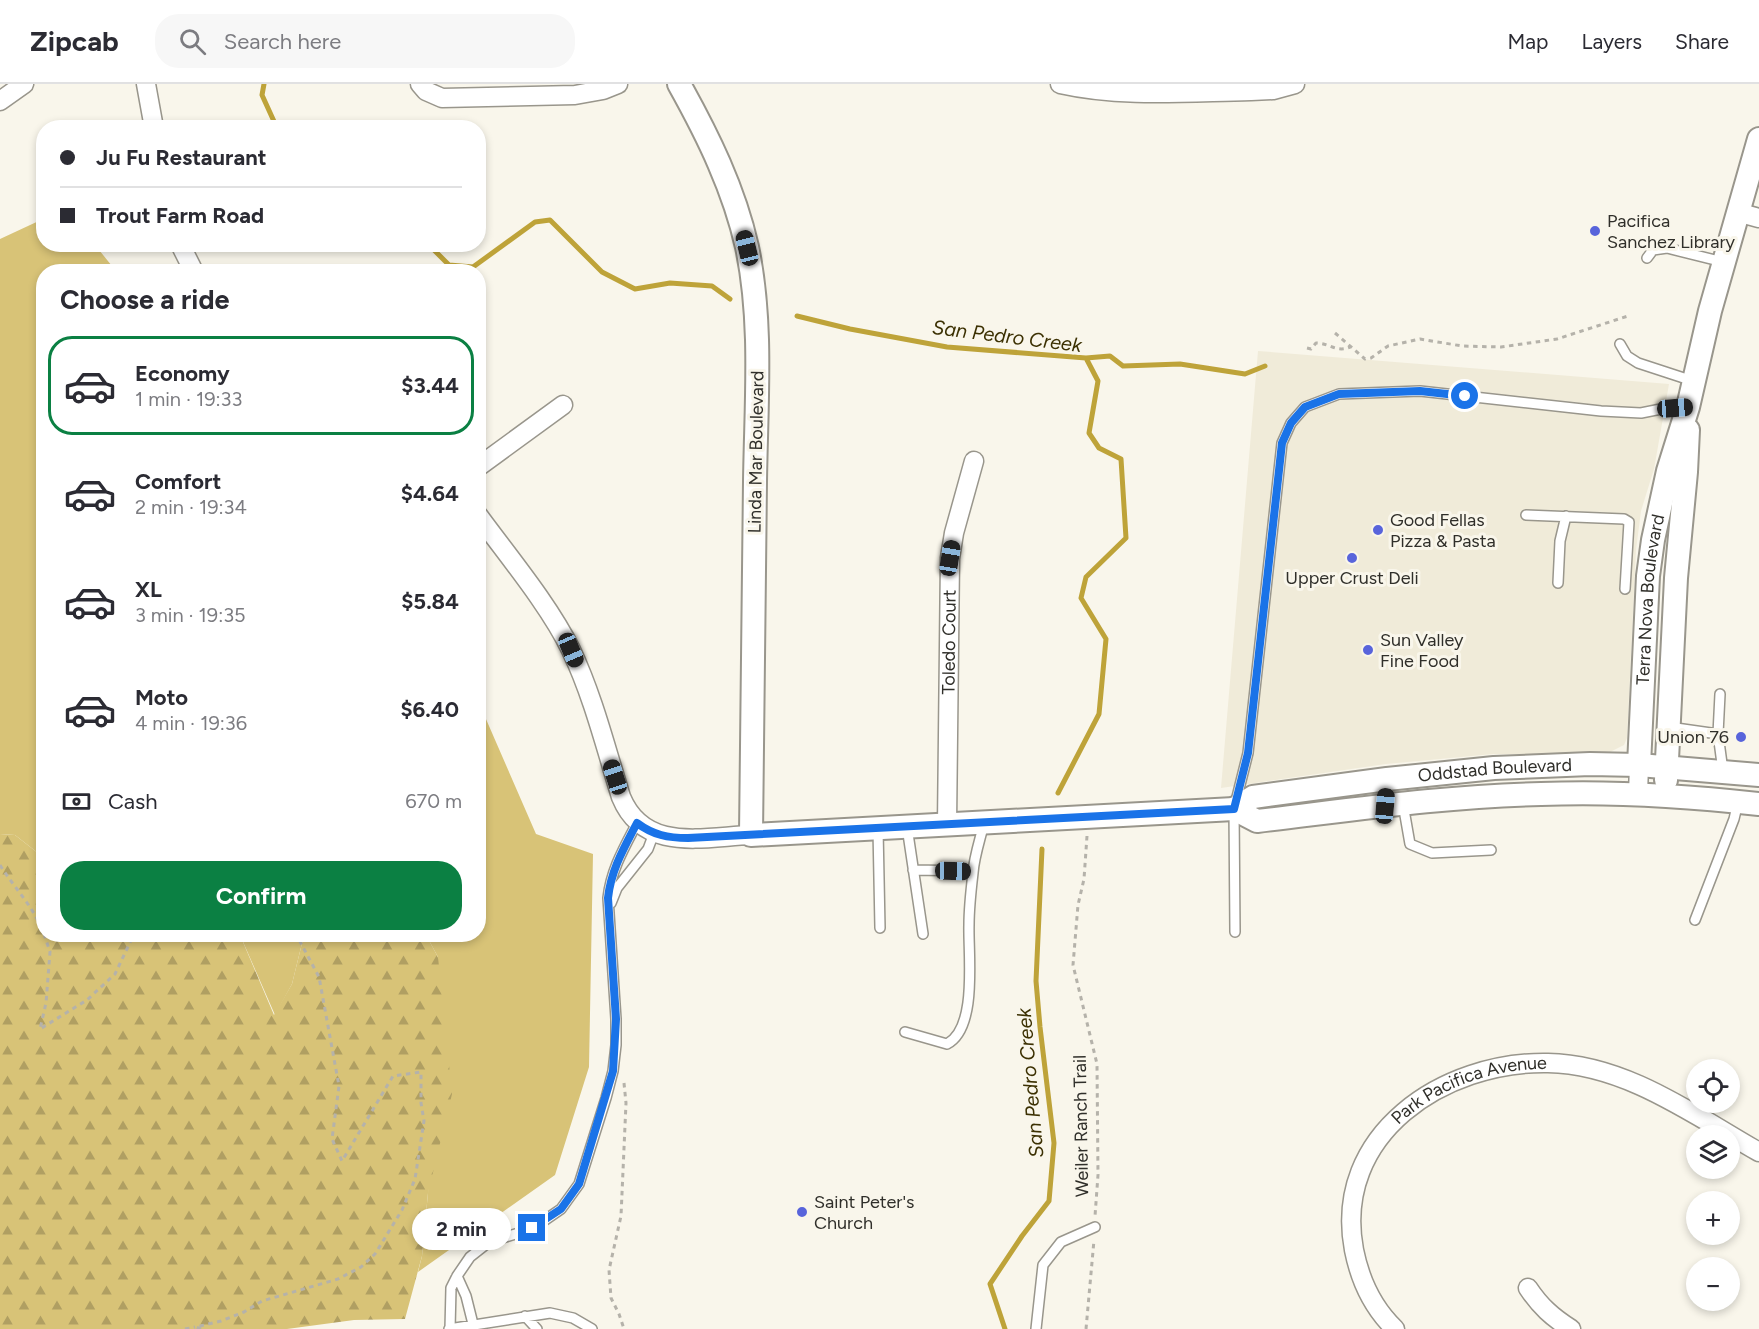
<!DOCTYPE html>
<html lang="en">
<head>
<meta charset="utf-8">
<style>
	body { margin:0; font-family:Figtree,sans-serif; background:#f7f7f7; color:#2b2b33; height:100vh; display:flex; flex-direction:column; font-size:22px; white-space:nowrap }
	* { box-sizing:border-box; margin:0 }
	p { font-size:20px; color:#7c7c81 }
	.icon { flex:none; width:33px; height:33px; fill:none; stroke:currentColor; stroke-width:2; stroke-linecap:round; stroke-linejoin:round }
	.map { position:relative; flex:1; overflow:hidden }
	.side { position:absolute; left:36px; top:180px; width:450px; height:678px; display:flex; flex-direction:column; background:#fff; border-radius:24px; box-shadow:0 3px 9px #0003 }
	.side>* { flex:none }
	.hud { position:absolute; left:36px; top:36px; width:450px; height:132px; border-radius:24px; box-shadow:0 3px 9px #0003; display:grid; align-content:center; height:132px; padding:0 24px; background:#fff }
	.tools { position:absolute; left:1686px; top:975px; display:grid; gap:12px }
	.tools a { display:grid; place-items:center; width:54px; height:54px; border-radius:50%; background:#fff; box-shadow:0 3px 9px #0003; font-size:30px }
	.end { position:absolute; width:27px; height:27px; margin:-14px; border:8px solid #1a73e8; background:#fff; box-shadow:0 0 0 3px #fff }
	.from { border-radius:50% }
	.bubble { position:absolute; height:42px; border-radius:21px; background:#fff; box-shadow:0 3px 9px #0003; font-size:20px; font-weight:700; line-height:42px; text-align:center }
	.car { position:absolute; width:18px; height:36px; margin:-18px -9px; border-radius:8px; box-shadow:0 0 4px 2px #0007; background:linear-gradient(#222 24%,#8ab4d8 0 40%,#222 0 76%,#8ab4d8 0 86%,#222 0) }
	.hud b { display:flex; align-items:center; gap:21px; height:57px; font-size:22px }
	.hud b+b { border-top:2px solid #e1e1e2 }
	.hud i { width:15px; height:15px; background:#2b2b33 }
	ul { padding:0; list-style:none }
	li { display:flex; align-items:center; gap:18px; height:99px; margin:0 12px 9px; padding:0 12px; border:3px solid transparent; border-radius:24px }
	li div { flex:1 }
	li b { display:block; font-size:22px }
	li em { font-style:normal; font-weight:700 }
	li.on { border-color:#0b8043 }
	li>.icon { width:54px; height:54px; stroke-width:1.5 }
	h2 { padding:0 24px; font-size:27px; line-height:72px }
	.pay { display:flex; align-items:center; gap:15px; height:66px; padding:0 24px; font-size:22px }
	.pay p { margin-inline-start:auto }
	.cta { display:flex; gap:12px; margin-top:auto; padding:12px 24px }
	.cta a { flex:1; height:69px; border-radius:24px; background:#0b8043; color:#fff; font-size:24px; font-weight:700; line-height:69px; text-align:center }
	header { display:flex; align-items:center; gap:36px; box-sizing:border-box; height:84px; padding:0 30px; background:#fff; border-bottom:2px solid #e1e1e2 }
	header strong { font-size:28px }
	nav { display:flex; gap:33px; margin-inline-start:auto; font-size:21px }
	.search { width:420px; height:54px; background:#f7f7f7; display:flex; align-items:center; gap:15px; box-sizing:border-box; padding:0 21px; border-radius:24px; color:#7c7c81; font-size:22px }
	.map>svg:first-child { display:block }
	.built { fill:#f0ebd9 }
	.green { fill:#d8c377 }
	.forest { fill:url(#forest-firs) }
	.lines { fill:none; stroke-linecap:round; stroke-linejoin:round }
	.stream { stroke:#bea339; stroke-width:5 }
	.service-casing { stroke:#99968c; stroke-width:12 }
	.minor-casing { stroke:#99968c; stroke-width:21 }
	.tertiary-casing { stroke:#99968c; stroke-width:26 }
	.path { stroke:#b5b2aa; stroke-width:3; stroke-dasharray:4.5 4.5; stroke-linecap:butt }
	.service { stroke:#fff; stroke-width:9 }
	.minor { stroke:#fff; stroke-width:18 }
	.tertiary { stroke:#fff; stroke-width:22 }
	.route { stroke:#1a73e8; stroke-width:8 }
	.poi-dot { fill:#5864db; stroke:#f9f6eb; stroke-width:2 }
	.labels { text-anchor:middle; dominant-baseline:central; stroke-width:6; stroke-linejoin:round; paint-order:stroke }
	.poi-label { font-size:18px; fill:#302f2a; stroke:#f9f6eb; text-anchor:start }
	.street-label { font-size:18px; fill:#302f2a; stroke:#f9f6eb }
	.water-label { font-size:20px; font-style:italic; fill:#3c3103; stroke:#f9f6eb }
</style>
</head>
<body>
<header>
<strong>Zipcab</strong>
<div class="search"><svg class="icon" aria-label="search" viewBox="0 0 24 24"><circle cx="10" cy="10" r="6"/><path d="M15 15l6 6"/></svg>Search here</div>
<nav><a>Map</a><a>Layers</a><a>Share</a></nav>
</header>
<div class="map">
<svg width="1759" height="1245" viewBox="0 0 1759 1245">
	<defs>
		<pattern id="forest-firs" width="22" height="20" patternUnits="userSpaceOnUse" patternTransform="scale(1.5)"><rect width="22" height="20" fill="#d8c377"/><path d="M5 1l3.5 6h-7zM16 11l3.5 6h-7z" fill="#b09f62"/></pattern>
	</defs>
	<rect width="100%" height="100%" fill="#f9f6eb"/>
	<path class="built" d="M1258 267 1669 300 1654 385 1641 427 1636 466 1627 654 1624 661 1606 670H1493L1440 675 1386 680 1221 704Z"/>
	<path class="green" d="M43 135 44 160 95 161 116 187 44 188 43 773 15 751 0 750V155Z
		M479 619 536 750 593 770 589 983 555 1091 418 1188 422 1172 428 1109 438 873 426 851 478 850Z
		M240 851H304L292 900 275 931Z"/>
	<path class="forest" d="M0 750 15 751 43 773 44 850 240 851 274 931 292 900 304 851H426L438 873 452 1010 428 1109 422 1172 405 1235 354 1236 287 1245H0Z"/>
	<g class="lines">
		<path class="stream" d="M264 0 262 11 277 44
			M428 160 449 181 473 183 535 138 550 136 602 188 635 205 670 199 712 202 730 215
			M797 232 850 245 947 263 1086 274 1098 297 1089 349 1099 364 1121 375 1126 454 1086 493 1081 514 1106 555 1099 630 1058 709
			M1086 274 1110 272 1123 282 1180 280 1245 290 1265 282
			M1005 1245 990 1200 1022 1152 1049 1117 1054 1059 1040 943 1036 897 1042 765"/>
		<g class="service-casing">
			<path id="service" d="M1647 174 1653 166 1667 164 1723 178
				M1620 260 1627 272 1638 279 1693 297
				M1526 431 1624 435 1629 438 1625 505
				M1558 499 1560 457 1566 432
				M1669 643 1718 650 1723 687
				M1718 650 1720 610
				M1403 720 1410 760 1432 769 1491 766
				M907 743 923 850
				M878 745 880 844
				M913 786 973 787
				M611 819 617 804 648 765 654 749
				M1695 836 1734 735 1738 718
				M1235 848 1234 725 1248 669 1282 359 1291 339 1305 323 1339 310 1420 307 1601 327 1641 329 1661 325 1686 323
				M905 948 947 960C978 944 968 870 969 841 969 824 971 806 973 789 974 773 980 756 984 739
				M457 1192 470 1173 489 1158 532 1145 561 1125 579 1100 606 1014 613 987 616 961V935L608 814C611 786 624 764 637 739
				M525 1232 537 1245
				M449 1245 550 1229 573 1234 592 1245
				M450 1245 451 1204 457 1192 466 1212 473 1240
				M1036 1245 1043 1181 1061 1158 1095 1143"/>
		</g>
		<g class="minor-casing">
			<g id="minor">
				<path d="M146 0 154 44"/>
				<path d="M420 0 426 7 442 14 575 11 603 6 618 0"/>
				<path d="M1060 0C1122 14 1187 8 1251 7L1273 6 1295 0"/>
				<path d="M0 17 24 0"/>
				<path d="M1737 128 1759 134"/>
				<path d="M180 160 194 188"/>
				<path d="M478 383 563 321"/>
				<path d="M478 431C508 472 549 521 571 566 593 612 606 665 621 713 644 769 702 753 751 751"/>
				<path d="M1638 710 1639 681"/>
				<path id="s1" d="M947 741 950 474 954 449 974 377"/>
				<path d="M1528 1204C1540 1222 1552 1233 1571 1245"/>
				<path id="s2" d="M1395 1245C1372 1223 1360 1196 1354 1166 1332 1050 1444 977 1548 979 1625 980 1694 1031 1759 1068"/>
			</g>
		</g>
		<g class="tertiary-casing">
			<g id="tertiary">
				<path d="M679 0C708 52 734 105 747 163 763 239 756 320 755 398 754 515 752 633 751 751L1234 725 1257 737C1351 726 1446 712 1541 710 1614 707 1687 712 1759 720"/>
				<path id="s3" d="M1639 681 1648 492 1653 456 1668 387 1688 323 1710 227 1759 55"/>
				<path d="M1666 696 1676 494 1686 388 1688 346"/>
				<path id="s4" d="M1234 725 1253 713 1387 695 1494 684 1590 680 1639 681 1759 691"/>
			</g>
		</g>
		<path class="path" d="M1335 249 1365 275 1371 274 1388 262 1420 255 1462 262 1501 263 1557 255 1628 232
			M1307 264 1311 265 1316 259C1330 259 1336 269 1350 263
			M1087 752 1084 795 1078 821 1073 881 1097 980 1098 1091 1095 1132
			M0 781C15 805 34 823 44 850
			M44 850 50 868 46 919 40 945 87 916 115 890 134 850
			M624 999 626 1019 621 1132 609 1186 611 1214 619 1230 624 1245
			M185 1245 195 1243
			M201 1245 196 1243 221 1237 244 1228 262 1217 338 1195 361 1183 375 1170 402 1126 415 1095 424 1037 421 1019V988L393 992 342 1077 332 1055 339 1002 319 893 296 850
			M1086 1245 1094 1156"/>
		<use href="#service" class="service"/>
		<use href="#minor" class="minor"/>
		<use href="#tertiary" class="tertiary"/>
	</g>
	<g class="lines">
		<path class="route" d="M532 1144 561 1125 579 1100 613 987 616 935 608 814C611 786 624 764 637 739 653 751 668 754 688 754L1234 725 1248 669 1282 359 1291 339 1305 323 1339 310 1420 307 1465 312"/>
	</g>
	<g class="poi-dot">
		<circle cx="1595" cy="147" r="6"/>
		<circle cx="1378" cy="446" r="6"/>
		<circle cx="1352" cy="474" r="6"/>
		<circle cx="1368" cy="566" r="6"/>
		<circle cx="1741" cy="653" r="6"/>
		<circle cx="802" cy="1128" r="6"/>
	</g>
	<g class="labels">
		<g class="poi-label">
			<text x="1607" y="137">Pacifica<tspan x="1607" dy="21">Sanchez Library</tspan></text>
			<text x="1390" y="436">Good Fellas<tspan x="1390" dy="21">Pizza &amp; Pasta</tspan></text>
			<text x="1352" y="494" text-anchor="middle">Upper Crust Deli</text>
			<text x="1380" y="556">Sun Valley<tspan x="1380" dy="21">Fine Food</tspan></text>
			<text x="1729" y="653" text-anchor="end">Union 76</text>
			<text x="814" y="1118">Saint Peter's<tspan x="814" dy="21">Church</tspan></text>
		</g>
		<g class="street-label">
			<text transform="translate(756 368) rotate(-89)">Linda Mar Boulevard</text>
			<text stroke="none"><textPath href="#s3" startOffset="166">Terra Nova Boulevard</textPath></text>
			<text stroke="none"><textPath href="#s1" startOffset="183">Toledo Court</textPath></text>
			<text stroke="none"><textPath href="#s4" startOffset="266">Oddstad Boulevard</textPath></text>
			<text stroke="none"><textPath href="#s2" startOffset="315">Park Pacifica Avenue</textPath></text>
			<text transform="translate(1081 1042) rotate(-91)">Weiler Ranch Trail</text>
		</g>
		<g class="water-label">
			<text transform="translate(1007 252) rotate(7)">San Pedro Creek</text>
			<text transform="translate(1030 999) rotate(-95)">San Pedro Creek</text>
		</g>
	</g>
</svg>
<div class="tools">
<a><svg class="icon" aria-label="locate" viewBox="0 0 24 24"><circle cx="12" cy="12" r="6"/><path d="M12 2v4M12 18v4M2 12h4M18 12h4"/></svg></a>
<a><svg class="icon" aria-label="layers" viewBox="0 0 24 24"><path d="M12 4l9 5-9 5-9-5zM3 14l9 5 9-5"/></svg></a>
<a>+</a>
<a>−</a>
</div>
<i class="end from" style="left:1465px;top:312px"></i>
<i class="end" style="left:532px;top:1144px"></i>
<div class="bubble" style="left:412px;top:1124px;width:99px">2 min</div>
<i class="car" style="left:747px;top:164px;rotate:346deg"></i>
<i class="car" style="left:1675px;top:324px;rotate:86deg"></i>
<i class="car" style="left:950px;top:474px;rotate:9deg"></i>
<i class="car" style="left:571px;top:566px;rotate:157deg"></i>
<i class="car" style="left:615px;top:693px;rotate:342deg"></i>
<i class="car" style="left:1385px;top:722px;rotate:5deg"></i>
<i class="car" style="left:953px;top:787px;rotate:91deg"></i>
<div class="hud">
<b><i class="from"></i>Ju Fu Restaurant</b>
<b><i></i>Trout Farm Road</b>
</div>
<section class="side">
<h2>Choose a ride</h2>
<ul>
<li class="on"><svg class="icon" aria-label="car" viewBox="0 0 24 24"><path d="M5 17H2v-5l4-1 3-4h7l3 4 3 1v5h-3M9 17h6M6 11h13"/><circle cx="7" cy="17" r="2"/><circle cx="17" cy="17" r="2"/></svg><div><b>Economy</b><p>1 min · 19:33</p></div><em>$3.44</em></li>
<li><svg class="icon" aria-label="car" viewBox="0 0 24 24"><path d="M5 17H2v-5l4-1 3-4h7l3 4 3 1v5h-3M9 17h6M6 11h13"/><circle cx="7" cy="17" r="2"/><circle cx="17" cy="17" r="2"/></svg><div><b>Comfort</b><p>2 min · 19:34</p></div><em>$4.64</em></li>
<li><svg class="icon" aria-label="car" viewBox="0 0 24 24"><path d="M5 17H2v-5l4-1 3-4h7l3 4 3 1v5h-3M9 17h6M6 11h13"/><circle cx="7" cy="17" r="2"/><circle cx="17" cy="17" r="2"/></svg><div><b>XL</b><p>3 min · 19:35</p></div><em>$5.84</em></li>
<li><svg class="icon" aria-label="car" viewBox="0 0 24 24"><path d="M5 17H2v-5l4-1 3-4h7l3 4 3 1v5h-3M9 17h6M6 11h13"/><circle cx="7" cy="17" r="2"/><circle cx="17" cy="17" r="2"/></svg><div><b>Moto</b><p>4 min · 19:36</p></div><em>$6.40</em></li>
</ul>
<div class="pay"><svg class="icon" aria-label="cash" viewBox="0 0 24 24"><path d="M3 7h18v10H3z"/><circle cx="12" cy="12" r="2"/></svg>Cash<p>670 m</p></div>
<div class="cta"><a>Confirm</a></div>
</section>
</div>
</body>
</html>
